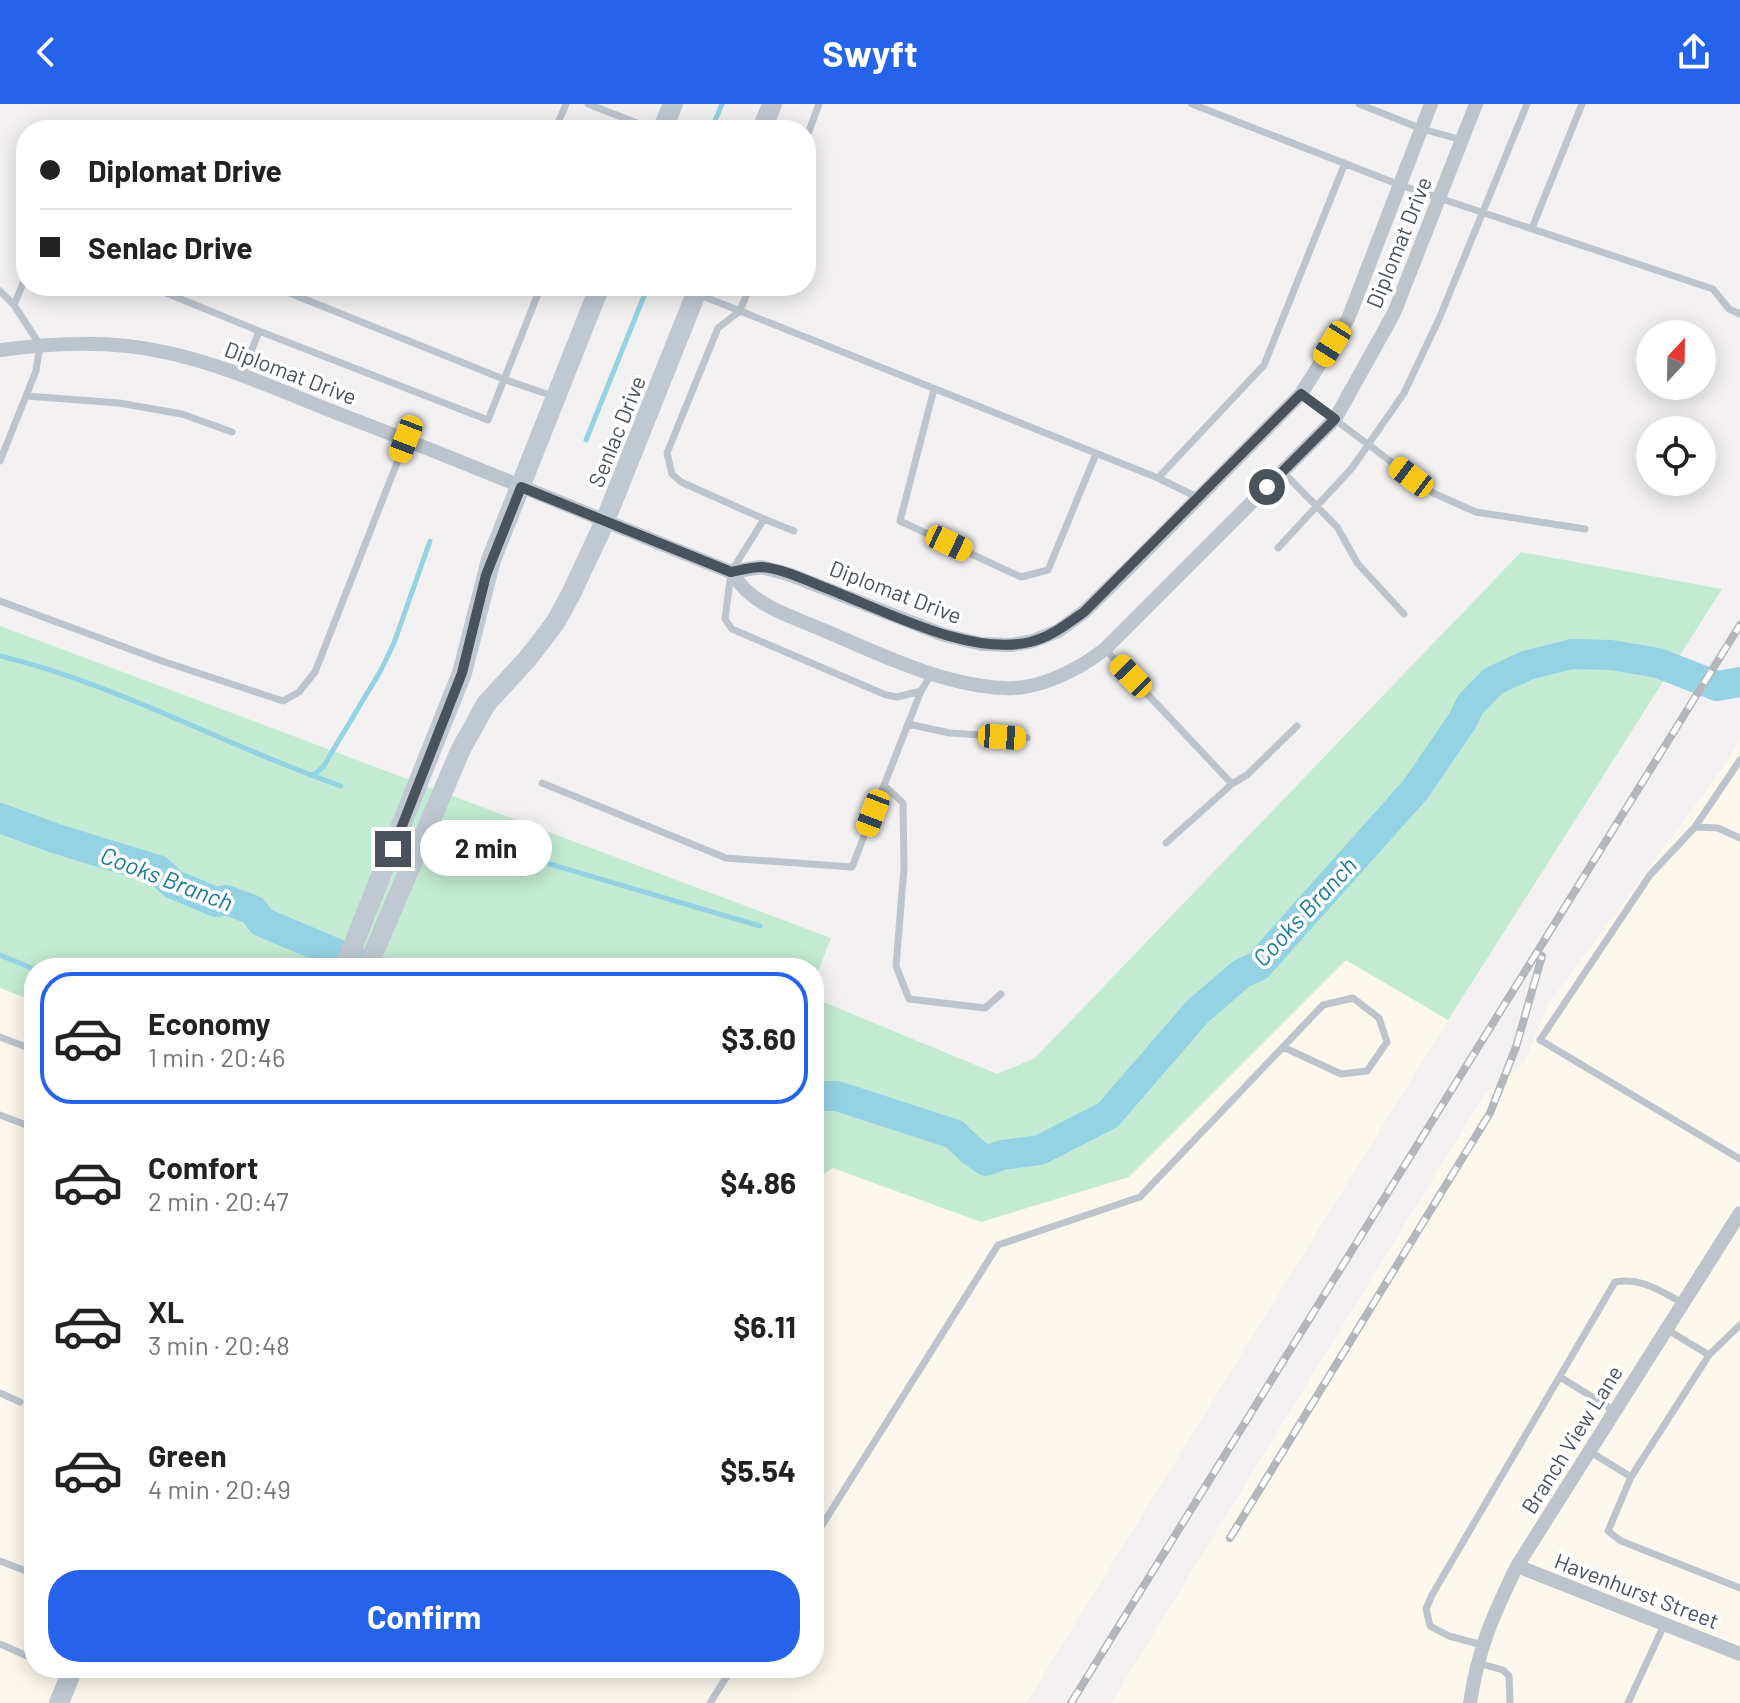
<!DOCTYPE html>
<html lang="en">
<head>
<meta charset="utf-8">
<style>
	body { margin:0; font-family:Barlow,sans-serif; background:#f6f6f6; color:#222; height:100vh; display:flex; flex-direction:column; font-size:30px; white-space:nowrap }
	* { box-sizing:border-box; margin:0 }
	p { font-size:26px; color:#767676 }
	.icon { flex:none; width:44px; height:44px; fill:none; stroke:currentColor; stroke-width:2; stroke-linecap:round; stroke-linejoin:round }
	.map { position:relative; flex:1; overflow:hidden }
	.side { position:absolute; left:24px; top:854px; width:800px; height:720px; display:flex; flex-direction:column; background:#fff; border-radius:32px; box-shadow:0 4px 20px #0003 }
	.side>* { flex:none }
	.guide { position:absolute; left:16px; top:16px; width:800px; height:176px; border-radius:32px; box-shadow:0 4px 20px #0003; display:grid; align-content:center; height:176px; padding:0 24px; background:#fff }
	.needle { width:52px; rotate:22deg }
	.buttons { position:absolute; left:1636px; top:216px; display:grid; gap:16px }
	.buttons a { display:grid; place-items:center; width:80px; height:80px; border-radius:50%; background:#fff; box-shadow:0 4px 20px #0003; font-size:40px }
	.end { position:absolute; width:36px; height:36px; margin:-18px; border:10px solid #4a535c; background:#fff; box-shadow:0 0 0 4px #fff }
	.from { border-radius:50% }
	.bubble { position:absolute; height:56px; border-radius:28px; background:#fff; box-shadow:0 4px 20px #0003; font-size:26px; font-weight:700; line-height:56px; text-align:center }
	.car { position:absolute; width:24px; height:48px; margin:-24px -12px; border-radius:10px; box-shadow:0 0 6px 2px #0007; background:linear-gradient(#f5c518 24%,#345 0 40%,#f5c518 0 76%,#345 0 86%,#f5c518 0) }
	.guide b { display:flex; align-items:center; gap:28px; height:76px; font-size:30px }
	.guide b+b { border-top:2px solid #e0e0e0 }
	.guide i { width:20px; height:20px; background:#222 }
	ul { padding:14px 0 0; list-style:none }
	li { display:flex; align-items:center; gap:24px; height:132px; margin:0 16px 12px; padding:0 8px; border:4px solid transparent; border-radius:32px }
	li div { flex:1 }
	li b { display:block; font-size:30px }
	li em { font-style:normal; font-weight:700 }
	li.on { border-color:#2563eb }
	li>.icon { width:72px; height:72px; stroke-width:1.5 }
	.button { display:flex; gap:16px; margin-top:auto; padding:16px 24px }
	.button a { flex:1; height:92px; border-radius:32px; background:#2563eb; color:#fff; font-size:32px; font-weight:700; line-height:92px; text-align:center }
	header { display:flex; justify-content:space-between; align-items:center; height:104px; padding:0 24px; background:#2563eb; color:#fff; font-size:36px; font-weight:700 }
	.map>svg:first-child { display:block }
	.commercial { fill:#fbf7ec }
	.green { fill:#c3ebd3 }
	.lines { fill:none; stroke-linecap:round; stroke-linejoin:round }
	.stream { stroke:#95d3e4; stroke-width:5 }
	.river { stroke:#95d3e4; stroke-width:30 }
	.lane { stroke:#bdc4cc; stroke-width:7 }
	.street { stroke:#bdc4cc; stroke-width:14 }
	.secondary { stroke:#c0c8d2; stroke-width:20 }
	.rail-casing { stroke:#b3b6ba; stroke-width:8 }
	.rail { stroke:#fff; stroke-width:5; stroke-dasharray:15; stroke-linecap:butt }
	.route { stroke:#4a535c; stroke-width:10 }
	.labels { text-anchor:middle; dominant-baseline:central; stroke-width:7; stroke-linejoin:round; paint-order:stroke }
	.street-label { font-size:22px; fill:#4a535c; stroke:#fff }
	.water-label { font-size:24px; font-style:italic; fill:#1a7b98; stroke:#fff }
</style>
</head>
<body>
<header><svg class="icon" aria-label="back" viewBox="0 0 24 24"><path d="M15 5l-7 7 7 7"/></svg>Swyft<svg class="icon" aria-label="share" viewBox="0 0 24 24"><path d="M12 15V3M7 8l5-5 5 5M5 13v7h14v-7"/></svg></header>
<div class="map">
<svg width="1740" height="1599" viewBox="0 0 1740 1599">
	<rect width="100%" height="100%" fill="#f2f0f0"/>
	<path class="commercial" d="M1740 634V1599H1111L1486 988 1524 959 1549 899 1729 655Z
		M1346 856 1448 916 1026 1599H0V884L34 897V1564H814V1077L832 1064 981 1118 1129 1073Z"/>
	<path class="green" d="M1521 448 1722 485 1448 916 1346 856 1129 1073 981 1118 833 1064 814 1077V894L997 970 1035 954Z
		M0 522 831 834 814 878V864H34V897L0 884Z"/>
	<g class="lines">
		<path class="stream" d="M711 26 722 0
			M586 336 648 182
			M0 552C117 580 228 643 341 682
			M310 671 316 669 323 663 381 566 394 539 430 437
			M490 740 502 746 760 822
			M0 851 34 865"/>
		<path class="river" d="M0 714 54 734 158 766 173 780 216 798 226 796 253 806 262 818 371 864
			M814 992H837L954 1030 972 1047 986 1057 1002 1051 1040 1046 1108 1011 1198 907 1241 870 1258 862 1415 686 1463 616 1470 601 1493 577 1528 561 1572 550 1611 551 1658 559 1717 582 1740 578"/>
		<path class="lane" d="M588 0 655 26
			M1192 0 1400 81 1713 185 1729 205 1740 210
			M1359 0 1422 25 1462 36
			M555 26 566 0
			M806 35 819 0
			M1532 124 1582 0
			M149 182 259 227
			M272 182 506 276 553 292
			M750 182 740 207 718 224 667 349 672 370 681 378 764 415 731 468 725 515 732 525 886 591 897 593 921 587 932 569
			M0 187 14 201 40 241 36 267 0 357
			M700 191 1158 374 1264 261 1345 59
			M14 201 26 172
			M242 272 259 227 488 316 541 182
			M934 285 900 417 1021 473 1048 466 1096 350
			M1302 291 1433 389 1476 408 1585 425
			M26 292 119 299 182 310 232 328
			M1283 368 1337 423 1358 460 1404 510
			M1158 374 1199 394
			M764 415 794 427
			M1278 444 1352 364 1404 289 1439 215 1527 0
			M0 497 162 557 283 597 299 588 315 568 406 336
			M1105 545 1232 680
			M908 620 950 629 1027 634
			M542 679 726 754 852 763 921 587
			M884 681 903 699 904 764 896 862 909 895 985 904 1001 890
			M1695 723 1740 656
			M1740 734 1718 724 1695 723 1650 771 1540 936 1740 1055
			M1166 739 1232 680 1248 670 1297 622
			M0 933 34 946
			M0 1011 34 1024
			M1740 1221 1709 1251 1631 1373 1608 1427 1621 1437 1740 1484
			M1666 1225 1709 1251
			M1560 1273 1615 1307
			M0 1289 20 1298
			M1589 1347 1631 1373
			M814 1434 998 1141 1140 1093 1323 901 1353 894 1379 914 1387 938 1367 967 1341 970 1283 943
			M0 1457 34 1470
			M0 1540 34 1555
			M1482 1541 1449 1532 1430 1522 1426 1505 1432 1491 1615 1178C1641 1173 1660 1187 1683 1199
			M29 1553 34 1540
			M1478 1559 1503 1566 1509 1572 1510 1599
			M710 1599 732 1564
			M1628 1599 1664 1521"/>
		<path class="street" d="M0 246C54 239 109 236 164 248 227 261 287 290 347 313 476 362 603 417 731 468 736 474 741 482 747 487 767 506 798 515 823 526 880 550 941 581 1004 584 1039 586 1078 566 1105 545L1335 315 1394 209 1476 0
			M731 468 761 463 788 470 944 531 982 540 1011 541 1033 537 1058 527 1084 508 1129 464 1301 290 1348 215 1431 0
			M1517 1462 1740 1550
			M1470 1599C1478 1545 1493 1511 1517 1462L1740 1109"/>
		<path class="secondary" d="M662 26 673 0
			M762 26 772 0
			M344 864 462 569 491 456 600 182
			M367 864 461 645 486 600 529 553 555 519 571 490 605 417 699 182
			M59 1599 73 1564"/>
		<g class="rail-casing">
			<path id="rail" d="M1230 1434 1490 1009 1516 943 1542 852
				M1071 1599 1740 521"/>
		</g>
		<use href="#rail" class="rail"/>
	</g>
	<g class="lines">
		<path class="route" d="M393 745 462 569 486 471 521 383 731 468C741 466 752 463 762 463 783 465 806 476 826 484 883 506 970 553 1030 538 1051 533 1067 520 1084 508L1301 290 1335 315 1267 383"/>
	</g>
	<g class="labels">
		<g class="street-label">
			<text transform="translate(1398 138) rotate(-68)">Diplomat Drive</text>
			<text transform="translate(291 268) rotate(21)">Diplomat Drive</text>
			<text transform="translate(616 327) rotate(-68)">Senlac Drive</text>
			<text transform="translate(896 487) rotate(21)">Diplomat Drive</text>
			<text transform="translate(1571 1335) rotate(-58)">Branch View Lane</text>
			<text transform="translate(1637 1486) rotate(21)">Havenhurst Street</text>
		</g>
		<g class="water-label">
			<text transform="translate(167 774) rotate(21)">Cooks Branch</text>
			<text transform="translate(1304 807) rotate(-47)">Cooks Branch</text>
		</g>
	</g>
</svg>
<div class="buttons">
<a><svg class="needle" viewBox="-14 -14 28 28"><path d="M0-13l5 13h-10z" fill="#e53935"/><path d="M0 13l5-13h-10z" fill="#767676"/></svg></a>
<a><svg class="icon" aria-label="locate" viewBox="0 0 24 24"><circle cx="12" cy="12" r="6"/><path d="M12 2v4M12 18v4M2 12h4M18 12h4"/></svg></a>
</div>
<i class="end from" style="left:1267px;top:383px"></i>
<i class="end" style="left:393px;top:745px"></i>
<div class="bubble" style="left:420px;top:716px;width:132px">2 min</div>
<i class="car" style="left:1332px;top:240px;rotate:212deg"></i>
<i class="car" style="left:406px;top:335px;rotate:201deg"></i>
<i class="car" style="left:1411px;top:373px;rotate:307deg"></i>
<i class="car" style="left:949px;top:439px;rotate:115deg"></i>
<i class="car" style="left:1131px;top:572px;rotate:316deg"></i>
<i class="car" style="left:1002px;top:633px;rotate:94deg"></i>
<i class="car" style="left:873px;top:709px;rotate:201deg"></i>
<div class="guide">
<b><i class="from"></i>Diplomat Drive</b>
<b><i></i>Senlac Drive</b>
</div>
<section class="side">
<ul>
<li class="on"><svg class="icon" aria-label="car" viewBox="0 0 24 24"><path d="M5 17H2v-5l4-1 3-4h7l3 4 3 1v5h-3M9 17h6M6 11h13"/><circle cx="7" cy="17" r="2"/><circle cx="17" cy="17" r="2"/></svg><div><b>Economy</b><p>1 min · 20:46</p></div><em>$3.60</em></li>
<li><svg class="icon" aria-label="car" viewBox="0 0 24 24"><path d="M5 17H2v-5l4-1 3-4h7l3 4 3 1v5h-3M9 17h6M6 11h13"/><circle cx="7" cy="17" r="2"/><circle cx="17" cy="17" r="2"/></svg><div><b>Comfort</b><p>2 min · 20:47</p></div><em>$4.86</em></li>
<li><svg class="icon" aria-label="car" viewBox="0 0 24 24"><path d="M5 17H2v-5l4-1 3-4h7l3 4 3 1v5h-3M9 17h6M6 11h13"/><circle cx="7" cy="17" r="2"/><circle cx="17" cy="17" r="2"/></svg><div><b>XL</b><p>3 min · 20:48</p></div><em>$6.11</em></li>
<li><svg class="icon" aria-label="car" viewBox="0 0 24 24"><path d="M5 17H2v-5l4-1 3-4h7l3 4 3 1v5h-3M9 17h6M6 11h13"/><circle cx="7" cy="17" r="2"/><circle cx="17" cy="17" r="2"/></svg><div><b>Green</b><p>4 min · 20:49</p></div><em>$5.54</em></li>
</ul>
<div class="button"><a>Confirm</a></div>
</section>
</div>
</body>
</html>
